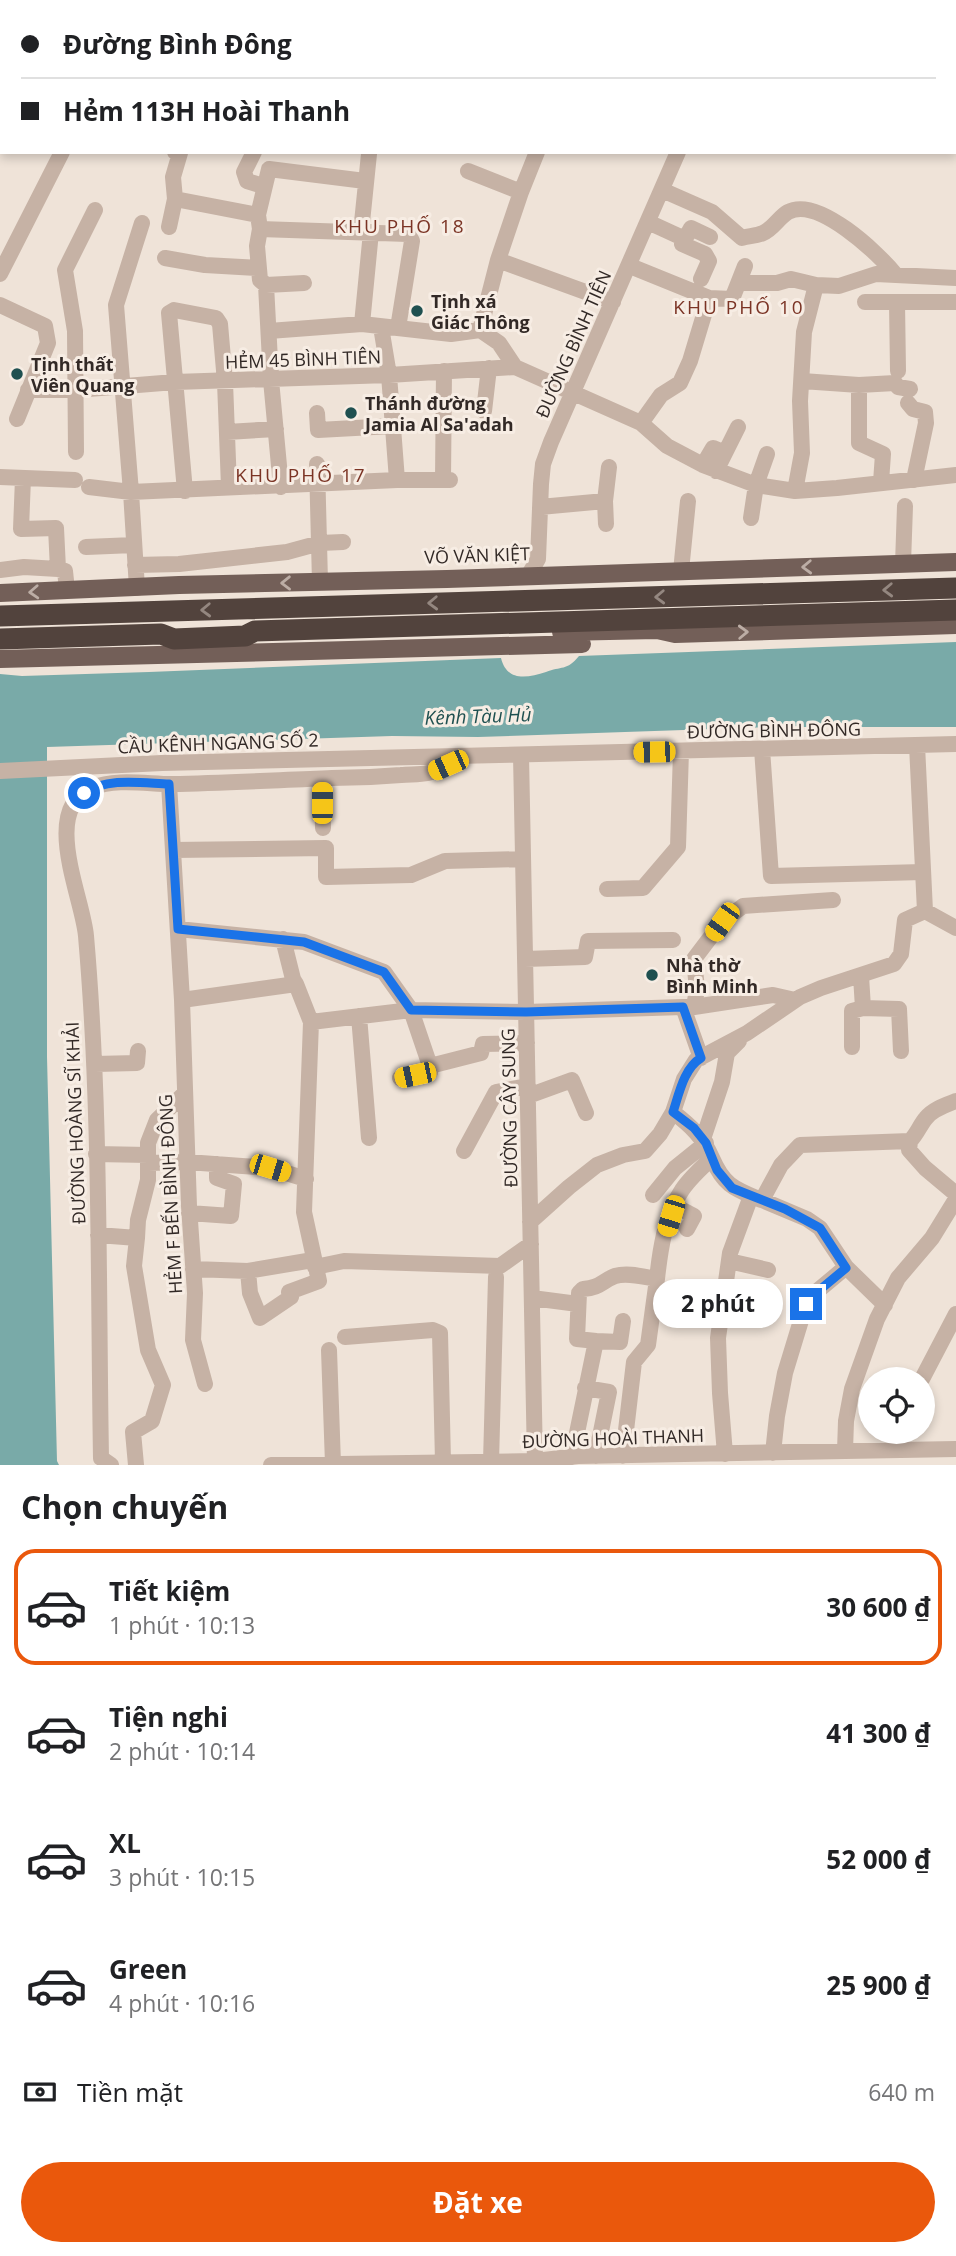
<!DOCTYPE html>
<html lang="vi">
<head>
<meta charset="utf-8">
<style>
	body { margin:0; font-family:"Open Sans",sans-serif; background:#f2f2f2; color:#202124; height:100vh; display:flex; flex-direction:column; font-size:26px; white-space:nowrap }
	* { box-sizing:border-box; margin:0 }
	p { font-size:23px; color:#757577 }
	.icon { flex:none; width:38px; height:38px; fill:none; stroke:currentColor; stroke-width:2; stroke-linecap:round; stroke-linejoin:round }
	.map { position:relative; height:1465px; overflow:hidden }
	.sheet { display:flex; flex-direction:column; background:#fff; flex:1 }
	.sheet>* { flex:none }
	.hud { position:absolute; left:0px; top:0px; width:957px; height:154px; box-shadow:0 4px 10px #0003; display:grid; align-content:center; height:154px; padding:0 21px; background:#fff }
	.buttons { position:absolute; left:858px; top:1367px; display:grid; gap:14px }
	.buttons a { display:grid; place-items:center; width:77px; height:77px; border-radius:50%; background:#fff; box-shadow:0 4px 10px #0003; font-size:35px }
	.end { position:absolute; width:32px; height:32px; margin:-16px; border:9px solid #1a73e8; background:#fff; box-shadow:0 0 0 4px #fff }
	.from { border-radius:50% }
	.bubble { position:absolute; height:49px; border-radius:24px; background:#fff; box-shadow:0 4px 10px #0003; font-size:23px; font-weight:700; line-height:49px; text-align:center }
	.car { position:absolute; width:21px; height:42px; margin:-21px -10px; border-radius:9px; box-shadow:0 0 5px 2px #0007; background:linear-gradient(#f5c518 24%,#345 0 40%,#f5c518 0 76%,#345 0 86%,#f5c518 0) }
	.hud b { display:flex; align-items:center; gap:24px; height:66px; font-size:26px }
	.hud b+b { border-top:2px solid #e0e0e0 }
	.hud i { width:18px; height:18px; background:#202124 }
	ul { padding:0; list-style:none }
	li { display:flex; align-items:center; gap:21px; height:116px; margin:0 14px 10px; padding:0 7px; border:4px solid transparent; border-radius:21px }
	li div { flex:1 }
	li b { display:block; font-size:26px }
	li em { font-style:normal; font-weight:700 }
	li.selected { border-color:#ea580c }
	li>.icon { width:63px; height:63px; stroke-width:1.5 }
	h2 { padding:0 21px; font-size:32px; line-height:84px }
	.pay { display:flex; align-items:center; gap:18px; height:77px; padding:0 21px; font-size:26px }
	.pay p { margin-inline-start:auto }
	.primary-button { display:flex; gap:14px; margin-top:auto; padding:14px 21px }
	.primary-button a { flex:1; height:80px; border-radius:42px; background:#ea580c; color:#fff; font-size:28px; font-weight:700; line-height:80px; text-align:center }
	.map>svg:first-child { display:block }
	.water { fill:#79aaa8 }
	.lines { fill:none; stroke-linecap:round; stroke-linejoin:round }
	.minor { stroke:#c6b2a5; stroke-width:16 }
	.major { stroke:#735f58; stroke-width:18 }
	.highway { stroke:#52433d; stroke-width:21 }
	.oneway { stroke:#bcada5 }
	.oneway2 { stroke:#948780 }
	.route { stroke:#1a73e8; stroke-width:9 }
	.poi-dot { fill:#1f5050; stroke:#f7ede4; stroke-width:2.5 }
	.labels { text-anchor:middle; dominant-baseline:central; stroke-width:6; stroke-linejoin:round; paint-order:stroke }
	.poi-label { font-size:18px; font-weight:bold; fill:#322926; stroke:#f7ede4; text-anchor:start }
	.street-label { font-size:18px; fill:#322926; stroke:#f7ede4 }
	.neighbourhood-label { font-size:19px; letter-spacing:2px; fill:#7b3425; stroke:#f7ede4 }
	.water-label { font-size:19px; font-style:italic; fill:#1f5050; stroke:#f7ede4 }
</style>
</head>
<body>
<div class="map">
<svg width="956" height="1465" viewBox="0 0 956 1465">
	<rect width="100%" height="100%" fill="#efe3d8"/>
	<path class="water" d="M956 642V727H774L478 737 392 736 47 747V1057L57 1461 59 1465H0V674L22 676 149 672 501 658C507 682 527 678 546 672 561 666 567 671 579 656Z"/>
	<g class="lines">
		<path class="minor" d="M219 0 221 2
			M278 0V2
			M431 0V2
			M488 0V2
			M637 0 640 2
			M19 2 20 0
			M303 2V0
			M346 2 347 0
			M404 2V0
			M549 2V0
			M564 2V0
			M738 2V0
			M901 2 902 0
			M924 2V0
			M254 152 244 172 247 181 263 186
			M468 171 521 192
			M662 190 712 212 742 238C748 236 757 236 763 233 773 229 779 217 788 212 818 196 878 253 895 274
			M175 199 258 215
			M648 222 685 239 682 244 705 254 709 261 701 279
			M169 227 175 199 173 177 180 153 175 152
			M260 229 408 234 412 241 398 328
			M361 232 369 154
			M685 239 691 228 710 237
			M165 258 205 265 258 268
			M498 260 613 302
			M630 266 709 298 732 299 745 266
			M0 274 62 152
			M740 283H777L791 279 816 285 839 286 876 274 956 278
			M266 285 304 283
			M865 302H956
			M897 302 898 371
			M0 305 45 326 48 343 17 419
			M362 324 371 232
			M381 327 389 375 397 480
			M480 330 498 260 521 192 537 152
			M269 331 362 324 451 334 480 330 499 343 515 367
			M802 381 859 385 895 383 898 387 910 389
			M859 385V443L883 454 881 482
			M28 390H76L175 382 389 375 515 367 641 423 667 446 703 465 756 485 795 491 837 488 956 475
			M908 403 913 409 925 412 926 423 914 480
			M484 411 489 368
			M317 413 318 430 392 426
			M641 423 661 395 680 383 690 361 709 298
			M227 432 276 429
			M76 452 75 331 65 270 95 210
			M317 464 320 582
			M703 465 713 448 725 453
			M716 471 738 427
			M0 477 75 480
			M23 478 21 529 56 528 58 569 65 571 67 590
			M443 480 444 371
			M89 487 131 492 397 480H450
			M281 487 271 380 266 285 260 280 257 246 260 229 258 215 269 169 365 181
			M185 491 169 313 174 310 216 318 220 324 225 382 229 487
			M795 491 802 453 800 401 804 332 816 285
			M540 507 605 501
			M751 518 756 485 767 454
			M606 524 605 501 609 467
			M86 547 134 545
			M903 564 905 506
			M135 565 179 564 287 552 320 543 343 542
			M0 570 24 567 58 569
			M681 571 688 501
			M528 576 538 559 541 484 543 464 551 442 678 152
			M137 588 131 492 116 305 142 223
			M917 745 925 911 956 928
			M762 749 771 876 923 872
			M521 755 535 1461
			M0 771 162 763 956 744
			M322 779 323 828
			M169 784 182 1000 189 1206 195 1293 193 1340 205 1384
			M173 850 326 848V877L411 875 445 861 523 859
			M607 889 643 888 678 847 681 751
			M178 929 304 942 384 972 411 1010 430 1066
			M283 939 293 979 296 984
			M525 959 585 957 588 941 673 940
			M861 976 863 1008
			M182 1000 296 984 311 1022 304 1212 319 1281 289 1292 291 1297 260 1318 250 1293 248 1271
			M694 1007 773 995 795 1000
			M359 1016 369 1138
			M311 1022 411 1010 526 1012 683 1007
			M852 1047V1011L863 1008 899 1009 901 1051
			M701 1058 683 1007H694L697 989 694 959 722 922 743 906 833 900
			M95 1064 137 1063 138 1051
			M400 1078 430 1072V1066L481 1053 483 1044 527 1043
			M528 1096 572 1080 586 1113
			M673 1112 684 1079 696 1060 747 1033 800 997 821 988 894 964 901 954 905 920 925 911
			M703 1139 722 1082 727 1053 739 1041
			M910 1141C917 1134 920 1125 926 1118 933 1109 946 1105 956 1101
			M464 1151 496 1092 528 1086
			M96 1154 148 1155
			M712 1158C724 1186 735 1189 761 1200
			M148 1163 187 1162 270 1168 306 1179
			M653 1195 675 1168 706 1143
			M675 1206 694 1216 687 1229
			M189 1213 231 1216 234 1184 217 1178V1164
			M530 1222 569 1187 597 1165 623 1155 645 1151 660 1134 673 1112C691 1126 703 1137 712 1158 701 1168 690 1178 682 1190 665 1215 660 1251 657 1279 644 1277 628 1272 615 1276 602 1281 600 1288 583 1289L579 1293 577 1339 596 1341 572 1457
			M98 1235 137 1238 138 1220 148 1180V1143L157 1120 185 1093
			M729 1261 768 1270
			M315 1267 344 1261 500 1266 531 1244
			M846 1267 885 1305
			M193 1269 248 1271 313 1260
			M532 1298 578 1304
			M345 1337 433 1330 440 1333 443 1462
			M596 1341 620 1342 623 1321
			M329 1350 333 1464
			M922 1379 956 1314
			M585 1388 609 1392 596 1456
			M896 1450 900 1432
			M845 1451 846 1421 852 1389 877 1319 898 1278 932 1238 956 1199
			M773 1453 777 1416 785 1373 806 1304 815 1293 846 1267 820 1228 807 1219 762 1200 781 1165 800 1145 910 1141 909 1150 925 1168 956 1194
			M725 1454 720 1393 718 1338 730 1253 751 1196
			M623 1456 634 1362 648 1345 657 1279
			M491 1462 496 1277
			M111 1465 101 1458C98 1284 101 1109 86 936 83 898 40 809 92 788 116 778 147 784 172 784 225 783 279 780 332 778 355 778 378 777 401 775 410 774 419 775 428 773 441 770 455 762 467 756
			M136 1465 133 1432 152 1421 163 1385 148 1350 134 1266 137 1238
			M271 1465 535 1461 578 1456 956 1449"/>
		<path class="major" d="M0 47H2
			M0 60H2
			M0 593 179 585 447 579 956 562
			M561 632 657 630 675 634 956 625
			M0 659 582 644"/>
		<path class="highway" d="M0 616 956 588
			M0 639 161 634 174 639 245 636 255 631 956 610"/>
	</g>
	<defs><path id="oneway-chevron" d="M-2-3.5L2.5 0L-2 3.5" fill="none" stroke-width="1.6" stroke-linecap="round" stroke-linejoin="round" transform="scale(1.75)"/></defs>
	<g class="oneway">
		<use href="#oneway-chevron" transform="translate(807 567) rotate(178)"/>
		<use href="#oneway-chevron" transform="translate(286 583) rotate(179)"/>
		<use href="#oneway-chevron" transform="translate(34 592) rotate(177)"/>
		<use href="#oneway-chevron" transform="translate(743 632) rotate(-2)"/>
	</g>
	<g class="oneway2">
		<use href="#oneway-chevron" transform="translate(888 590) rotate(178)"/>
		<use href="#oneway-chevron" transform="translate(660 597) rotate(178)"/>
		<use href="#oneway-chevron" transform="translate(433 603) rotate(178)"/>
		<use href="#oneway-chevron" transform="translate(206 610) rotate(178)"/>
	</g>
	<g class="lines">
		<path class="route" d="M84 793C107 777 142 783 169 784L178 929 304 942 384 972 411 1010 526 1012 683 1007 701 1058C684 1068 679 1094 673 1112L694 1128 706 1143 717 1170 732 1188 785 1209 820 1228 846 1268 816 1293 806 1304"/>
	</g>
	<g class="poi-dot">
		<circle cx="417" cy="311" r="7"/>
		<circle cx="17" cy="374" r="7"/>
		<circle cx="351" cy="413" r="7"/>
		<circle cx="652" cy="975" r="7"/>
	</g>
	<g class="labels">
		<g class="poi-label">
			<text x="431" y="301">Tịnh xá<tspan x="431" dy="21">Giác Thông</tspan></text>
			<text x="31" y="364">Tịnh thất<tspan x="31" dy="21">Viên Quang</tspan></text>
			<text x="365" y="403">Thánh đường<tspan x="365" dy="21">Jamia Al Sa'adah</tspan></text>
			<text x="666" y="965">Nhà thờ<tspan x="666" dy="21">Bình Minh</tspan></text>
		</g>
		<g class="street-label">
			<text transform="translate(573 344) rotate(-66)">ĐƯỜNG BÌNH TIÊN</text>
			<text transform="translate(303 359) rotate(-2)">HẺM 45 BÌNH TIÊN</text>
			<text transform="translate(477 555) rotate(-2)">VÕ VĂN KIỆT</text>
			<text transform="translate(774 730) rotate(-1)">ĐƯỜNG BÌNH ĐÔNG</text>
			<text transform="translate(218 743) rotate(-2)">CẦU KÊNH NGANG SỐ 2</text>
			<text transform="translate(509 1108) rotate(-91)">ĐƯỜNG CÂY SUNG</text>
			<text transform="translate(75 1123) rotate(-92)">ĐƯỜNG HOÀNG SĨ KHẢI</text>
			<text transform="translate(170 1194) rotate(-93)">HẺM F BẾN BÌNH ĐÔNG</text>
			<text transform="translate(613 1438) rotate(-2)">ĐƯỜNG HOÀI THANH</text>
		</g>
		<g class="neighbourhood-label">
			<text x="400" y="226">KHU PHỐ 18</text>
			<text x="739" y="307">KHU PHỐ 10</text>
			<text x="301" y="475">KHU PHỐ 17</text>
		</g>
		<g class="water-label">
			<text transform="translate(478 716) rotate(-2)">Kênh Tàu Hủ</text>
		</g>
	</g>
</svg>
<div class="buttons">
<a><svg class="icon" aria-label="locate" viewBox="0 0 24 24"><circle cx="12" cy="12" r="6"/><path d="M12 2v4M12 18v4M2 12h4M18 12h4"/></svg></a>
</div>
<i class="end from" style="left:84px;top:793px"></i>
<i class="end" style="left:806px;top:1304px"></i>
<div class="bubble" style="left:653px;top:1279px;width:130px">2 phút</div>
<i class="car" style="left:654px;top:752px;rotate:269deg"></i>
<i class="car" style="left:448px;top:765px;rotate:246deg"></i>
<i class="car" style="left:322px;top:803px;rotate:0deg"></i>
<i class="car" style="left:722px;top:922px;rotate:216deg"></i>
<i class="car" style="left:415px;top:1075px;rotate:258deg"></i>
<i class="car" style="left:270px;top:1168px;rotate:107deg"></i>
<i class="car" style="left:671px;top:1216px;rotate:197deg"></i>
<div class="hud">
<b><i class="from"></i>Đường Bình Đông</b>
<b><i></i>Hẻm 113H Hoài Thanh</b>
</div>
</div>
<section class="sheet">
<h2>Chọn chuyến</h2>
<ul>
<li class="selected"><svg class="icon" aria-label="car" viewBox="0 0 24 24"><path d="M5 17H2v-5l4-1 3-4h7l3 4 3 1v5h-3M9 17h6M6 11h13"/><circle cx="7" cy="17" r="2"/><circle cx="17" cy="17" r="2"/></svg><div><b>Tiết kiệm</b><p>1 phút · 10:13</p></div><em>30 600 ₫</em></li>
<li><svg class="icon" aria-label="car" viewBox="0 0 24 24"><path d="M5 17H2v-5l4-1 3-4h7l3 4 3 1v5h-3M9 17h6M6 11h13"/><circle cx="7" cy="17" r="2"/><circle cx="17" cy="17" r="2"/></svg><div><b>Tiện nghi</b><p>2 phút · 10:14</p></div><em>41 300 ₫</em></li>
<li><svg class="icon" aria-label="car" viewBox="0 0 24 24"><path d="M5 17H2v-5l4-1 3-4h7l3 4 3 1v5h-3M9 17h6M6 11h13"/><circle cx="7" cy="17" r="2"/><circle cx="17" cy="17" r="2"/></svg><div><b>XL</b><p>3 phút · 10:15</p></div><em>52 000 ₫</em></li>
<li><svg class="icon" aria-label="car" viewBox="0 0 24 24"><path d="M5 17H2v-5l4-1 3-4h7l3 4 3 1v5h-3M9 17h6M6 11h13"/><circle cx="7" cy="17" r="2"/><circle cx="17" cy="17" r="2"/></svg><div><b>Green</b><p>4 phút · 10:16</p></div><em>25 900 ₫</em></li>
</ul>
<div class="pay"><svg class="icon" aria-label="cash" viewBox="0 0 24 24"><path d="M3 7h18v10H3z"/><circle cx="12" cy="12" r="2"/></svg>Tiền mặt<p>640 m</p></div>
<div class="primary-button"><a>Đặt xe</a></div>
</section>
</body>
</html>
